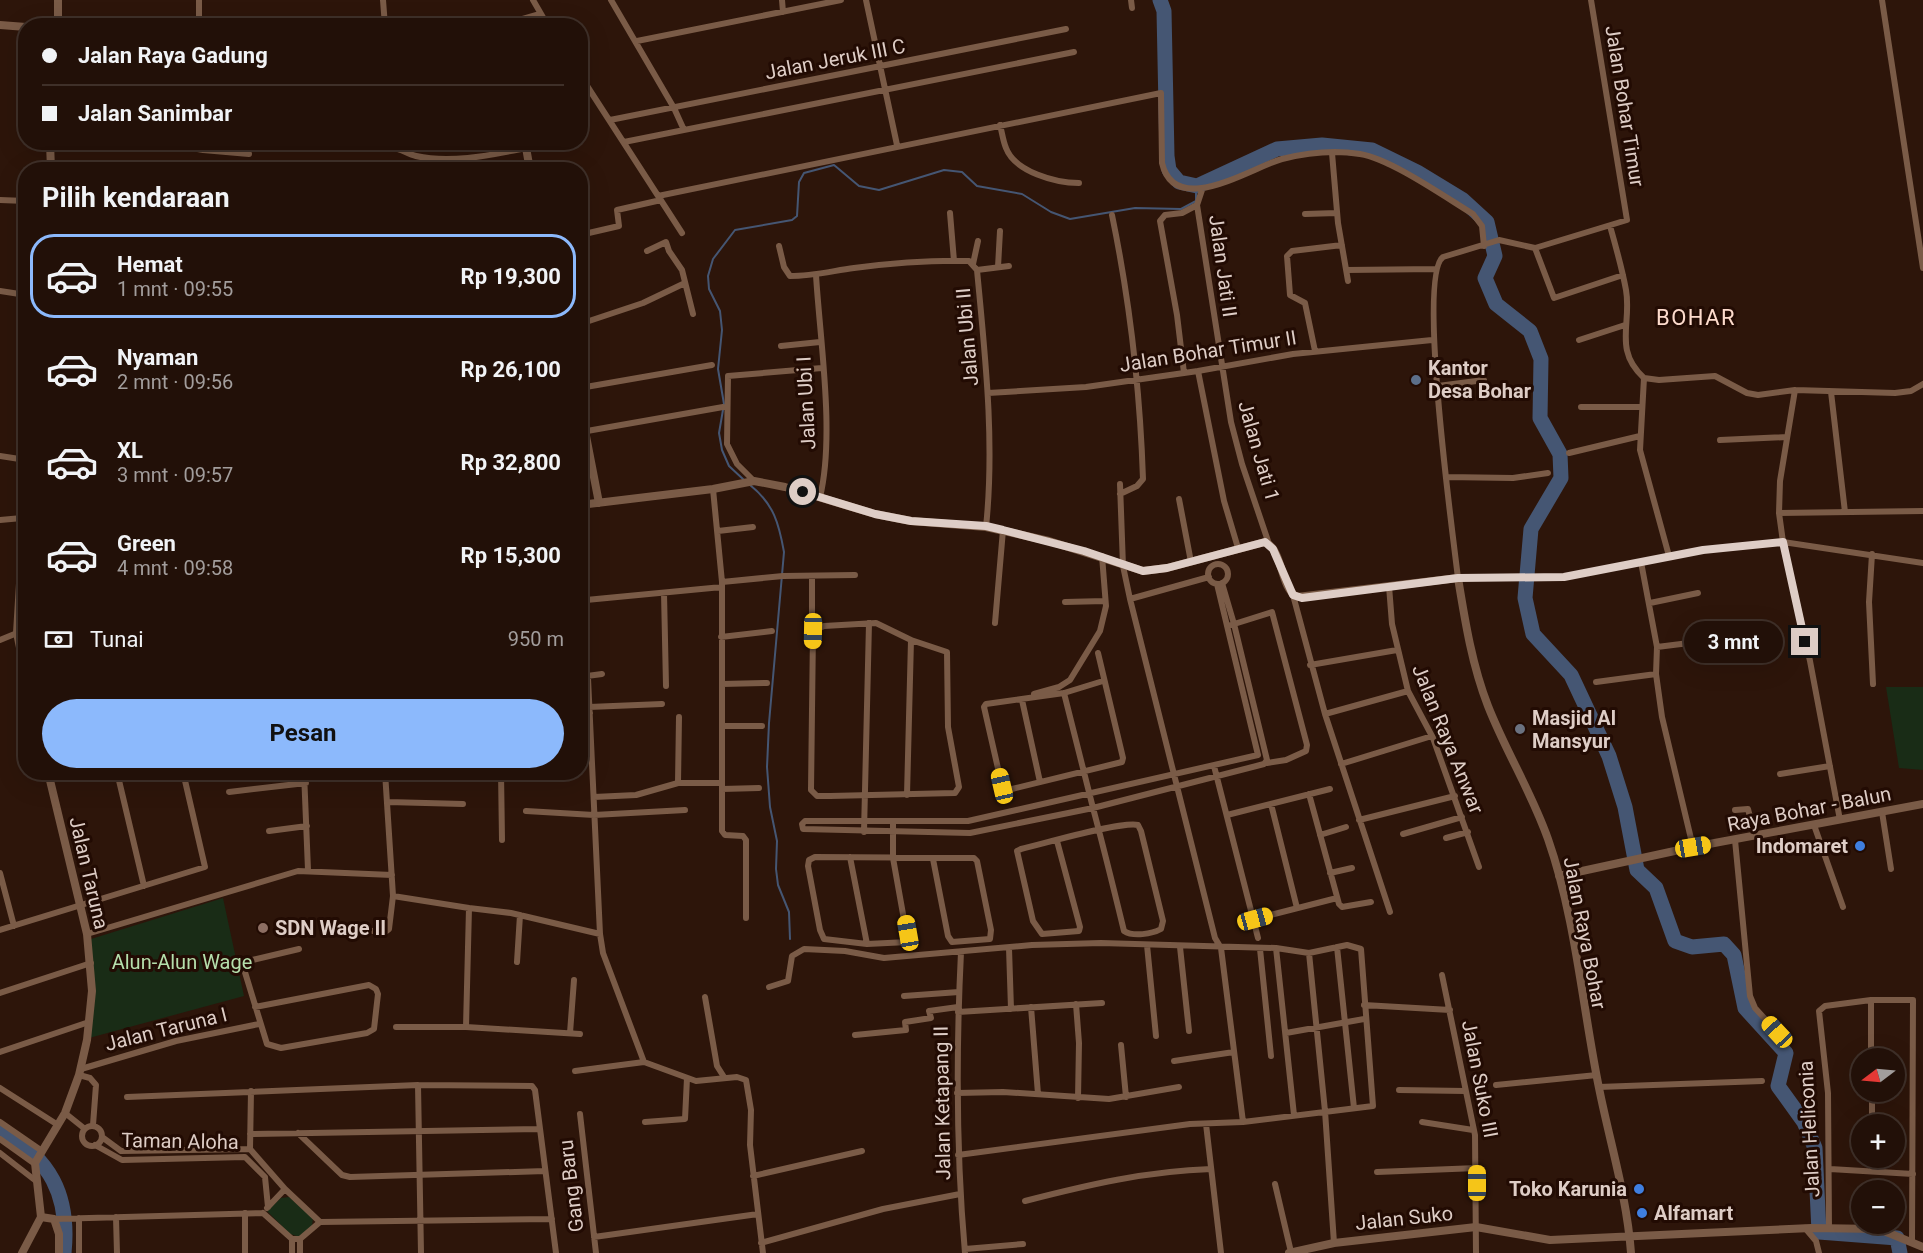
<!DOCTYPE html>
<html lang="id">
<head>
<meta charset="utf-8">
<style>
	body { margin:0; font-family:Roboto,sans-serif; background:#2a1912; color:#f1f3f6; height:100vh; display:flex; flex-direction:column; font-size:22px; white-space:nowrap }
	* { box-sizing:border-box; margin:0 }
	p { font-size:20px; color:#a29d9c }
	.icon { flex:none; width:33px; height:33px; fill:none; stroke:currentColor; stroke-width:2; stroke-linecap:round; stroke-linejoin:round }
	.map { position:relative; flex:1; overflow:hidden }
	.panel { position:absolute; left:18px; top:162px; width:570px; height:618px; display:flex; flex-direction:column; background:#221008; border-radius:24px; box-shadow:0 6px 24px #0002,0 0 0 2px #3f3029 }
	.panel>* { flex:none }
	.hud { position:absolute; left:18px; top:18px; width:570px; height:132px; border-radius:24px; box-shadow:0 6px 24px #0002,0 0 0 2px #3f3029; display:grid; align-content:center; height:132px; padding:0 24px; background:#221008 }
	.needle { width:39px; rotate:254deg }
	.controls { position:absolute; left:1851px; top:1048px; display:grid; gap:12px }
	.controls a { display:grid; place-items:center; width:54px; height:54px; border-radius:50%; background:#221008; box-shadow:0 6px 24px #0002,0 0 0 2px #3f3029; font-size:30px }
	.end { position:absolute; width:27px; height:27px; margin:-14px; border:8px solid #decdc6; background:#111; box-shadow:0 0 0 3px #111 }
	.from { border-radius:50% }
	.bubble { position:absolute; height:42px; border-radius:21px; background:#221008; box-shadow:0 6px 24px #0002,0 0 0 2px #3f3029; font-size:20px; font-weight:700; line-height:42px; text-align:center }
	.car { position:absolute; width:18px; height:36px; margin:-18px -9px; border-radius:8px; box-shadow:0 0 4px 2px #0007; background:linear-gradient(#f5c518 24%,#345 0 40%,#f5c518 0 76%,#345 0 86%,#f5c518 0) }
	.hud b { display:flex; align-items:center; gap:21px; height:57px; font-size:22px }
	.hud b+b { border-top:2px solid #3f3029 }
	.hud i { width:15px; height:15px; background:#f1f3f6 }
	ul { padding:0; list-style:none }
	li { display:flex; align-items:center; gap:18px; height:84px; margin:0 12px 9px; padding:0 12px; border:3px solid transparent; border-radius:24px }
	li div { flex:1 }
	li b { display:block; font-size:22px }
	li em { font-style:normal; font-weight:700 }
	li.active { border-color:#8cb9fc }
	li>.icon { width:54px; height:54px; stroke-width:1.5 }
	h2 { padding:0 24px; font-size:27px; line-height:72px }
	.pay { display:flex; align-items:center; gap:15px; height:66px; padding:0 24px; font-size:22px }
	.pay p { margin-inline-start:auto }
	.cta { display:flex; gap:12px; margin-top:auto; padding:12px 24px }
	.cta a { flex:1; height:69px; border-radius:36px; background:#8cb9fc; color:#111; font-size:24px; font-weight:700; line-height:69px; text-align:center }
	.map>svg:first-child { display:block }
	.green { fill:#192c16 }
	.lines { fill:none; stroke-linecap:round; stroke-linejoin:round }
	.stream { stroke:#455673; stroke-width:2 }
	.river { stroke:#455673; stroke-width:15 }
	.minor { stroke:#7a5b47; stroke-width:6 }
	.tertiary { stroke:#7a5b47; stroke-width:8 }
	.route { stroke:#decdc6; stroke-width:8 }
	.service-dot { fill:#5c6f8a; stroke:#220b03; stroke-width:2 }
	.worship-dot { fill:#6b7280; stroke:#220b03; stroke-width:2 }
	.shop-dot { fill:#3f7fe0; stroke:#220b03; stroke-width:2 }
	.education-dot { fill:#8d6e63; stroke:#220b03; stroke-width:2 }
	.labels { text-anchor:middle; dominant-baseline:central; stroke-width:6; stroke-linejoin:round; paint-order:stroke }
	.street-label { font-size:20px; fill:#decdc6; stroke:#220b03 }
	.poi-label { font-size:20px; font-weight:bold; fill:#decdc6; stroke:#220b03; text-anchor:start }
	.park-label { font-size:20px; fill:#b5dfac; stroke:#220b03 }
	.quarter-label { font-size:22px; letter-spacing:1.5px; fill:#fddbcc; stroke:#220b03 }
</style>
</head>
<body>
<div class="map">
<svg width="1923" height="1253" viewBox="0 0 1923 1253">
	<rect width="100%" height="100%" fill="#2d150a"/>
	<path class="green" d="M1886 687H1923V770L1899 768Z
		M223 898 244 996 89 1038 95 997 91 939Z
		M289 1197 313 1218 312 1226 300 1237 290 1234 267 1211 281 1198Z"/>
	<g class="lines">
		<path class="stream" d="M744 480 729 466 722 450 719 433 724 404 718 369 722 330 720 311 709 289 708 276 713 259 735 230 792 220 797 216 799 182 804 173 834 165 859 186 879 190 944 170 962 172 977 186 1022 194 1051 212 1070 219 1135 208 1181 209 1196 201V189
			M750 485C774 504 779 524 784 552L769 723 767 767 770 807 777 841 776 869 778 885 789 912 790 939"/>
		<path class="river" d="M1160 0 1164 11 1167 156 1169 170 1179 182 1197 186 1277 149 1322 145 1372 150 1417 172 1463 200 1487 222 1495 256 1485 278 1496 304 1530 331 1541 359 1540 418 1560 454 1561 478 1531 529 1525 598 1533 634 1571 675 1609 756 1625 807 1637 870 1656 888 1675 941 1692 947 1724 944 1734 955 1745 1008 1786 1053 1778 1086 1804 1122 1815 1148 1819 1232 1897 1238 1900 1253
			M0 1130C50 1158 70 1195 64 1253"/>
		<path class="minor" d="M383 0 385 26
			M533 0 548 26
			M611 0 674 108 684 130
			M782 0 783 12
			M866 0 897 145
			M1131 0 1132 8
			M1591 0 1627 220 1535 248 1499 240 1443 257C1417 276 1453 535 1458 578L1564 577 1703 550 1783 542 1923 563
			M1882 0 1923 268
			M199 26V0
			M498 26 540 14
			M637 41 841 0
			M580 75 682 233
			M610 120 1066 29
			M1000 125C1002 132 1003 141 1006 148 1015 172 1056 183 1079 183
			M159 142 203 150 249 154
			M358 142C369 150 382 145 394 148 401 149 408 154 416 156 451 164 491 155 526 148
			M624 142 1074 52
			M1332 153 1338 223 1348 281
			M658 196 1161 93 1162 163C1175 219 1252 167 1282 159 1306 153 1335 150 1360 154 1391 159 1445 197 1473 214L1482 226 1484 246
			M0 200 26 201
			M1197 205 1231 422 1242 464 1269 544
			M950 213 954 261
			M1305 214 1337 213
			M1112 215C1130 302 1140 390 1143 479L1137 486 1120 494
			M1610 226C1616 247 1622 268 1626 290 1632 323 1613 350 1644 378L1659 380 1715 376 1747 393 1758 395 1795 390 1895 393 1911 391 1923 384
			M580 235 619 226 617 210 661 200
			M779 246 784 267 790 276C812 276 832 271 854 268 893 263 930 260 969 261L977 270C985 355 995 441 986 527
			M1535 248 1554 298 1623 275
			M647 251 666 242 669 251 682 270 693 314
			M973 264 978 241
			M998 267 1000 231
			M977 270 1009 266
			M1347 270 1436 269
			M816 275C820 341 835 435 820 497
			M0 291 26 295
			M580 324 643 303 685 283
			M1579 340 1625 325
			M781 346 820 342
			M1315 351 1305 303 1290 295 1287 256 1292 251 1342 245
			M1198 371 1224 501 1238 548
			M1184 373 1177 315 1160 221 1165 215 1182 213 1197 205 1202 190
			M1644 378 1640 450 1669 556
			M1438 386 1484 380
			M580 388 712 365
			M1795 390 1780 481 1779 513 1783 542 1810 661 1840 820
			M1831 392 1845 512
			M988 393 1086 387 1198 371 1293 354 1432 340
			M1581 407H1642
			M587 431 723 407
			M1720 440 1787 437
			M1569 453 1640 436
			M0 456 26 460
			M1446 477 1513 478 1548 473
			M754 481 737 464 727 444 728 376 822 368
			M1120 484 1123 566 1130 599 1215 938 1221 948 1243 1122
			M713 489 722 582V831L725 835 743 836 746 840V918
			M1179 499 1191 562
			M1779 513 1923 511
			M0 520 22 518
			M718 531 753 527
			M1872 554 1869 602 1873 684
			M1641 562 1657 647 1656 674 1662 717 1693 847
			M1208 574a10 10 0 1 1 20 0a10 10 0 1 1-20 0Z
			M812 576V616
			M722 582 783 576 855 575
			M1217 584 1258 755 968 821H805L802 824 803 829 970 833 1093 808 1264 764 1267 760 1234 624 1222 583
			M1389 586 1392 624 1408 691 1433 738 1479 867
			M664 593 666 686
			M1293 595 1325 714 1390 912
			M1130 599 1209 577
			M586 600 722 587
			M1065 602 1105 601
			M1650 603 1698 593
			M876 623 911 640 947 652 948 727 959 787 955 793 830 796H817L811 790 813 631 824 626Z
			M995 623 1003 530
			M1231 625 1272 612 1307 745 1306 751 1286 760 1267 763
			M721 637 772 631
			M0 640 17 633
			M1657 647 1705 641
			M1098 653 1123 758 1122 762 1012 789 1002 786 984 707 986 704 1064 693 1103 681
			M580 659 588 678 600 934 603 953 644 1062
			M1310 665 1397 650
			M587 676 602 674
			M1596 682 1656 674
			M722 684 767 683
			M1034 694 1059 687 1070 680 1100 631 1106 606 1102 556
			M1022 700 1040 782
			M589 707 662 704
			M580 714 590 713
			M1325 714 1408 691
			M722 726H762
			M1341 764 1432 736
			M1214 766 1258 938
			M117 772 144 886
			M304 772 308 870
			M501 772 502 840
			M1780 774 1830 766
			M678 783 679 717
			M722 789 759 788
			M229 792 306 783
			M1309 794 1339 904 1342 907 1371 902
			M907 795 911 640
			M594 797 636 795 678 783H722
			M388 802 463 804
			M1271 804 1297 908
			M1735 810 1748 809 1755 836
			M526 811 594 815 685 810
			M1882 812 1891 869
			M1227 815 1330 789
			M1359 820 1455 796
			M893 822V858L908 942 867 944 824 939 820 930 808 866 809 860 815 857 974 858 977 861 991 930 990 939 952 942 948 936 933 859
			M1814 825 1843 907
			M269 831 307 826
			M864 832 869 623
			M1403 834 1462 817
			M1320 835 1346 827
			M1446 838 1468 832
			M1735 840 1750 996 1755 1008 1777 1032
			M1057 841 1080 927 1079 931 1042 934 1033 921 1017 851 1021 849C1043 844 1121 821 1138 825L1141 831 1163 921 1161 929C1152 934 1133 937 1124 931 1114 890 1104 849 1093 808L1064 693
			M850 857 867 944
			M0 873 14 926
			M1330 873 1352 868
			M393 896 469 908 466 1027
			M469 908 511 913 600 934
			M1255 919 1337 898
			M326 927 385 932 389 929 393 896 385 772
			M0 930 205 867 183 772
			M87 934 298 871 392 875
			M1147 945 1156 1036
			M1180 947 1189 1031
			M1337 947 1354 1108
			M1009 948 1011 1009
			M1276 948 1294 1115
			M1260 949 1271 1056
			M961 952C956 1053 956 1152 965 1253
			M1309 953 1325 1111 1334 1243
			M517 962 520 915
			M1442 975 1475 1135 1476 1253
			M769 987 788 981 792 956 804 949 845 951 884 958 1032 945 1101 943 1276 948 1309 953 1347 945 1361 949 1373 1106 1243 1122 1190 1124 958 1155
			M0 993 91 963
			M904 996 959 992
			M705 997 717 1066 724 1077
			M1076 1004 1079 1043 1078 1098
			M1364 1005 1450 1010
			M255 1007 369 985 376 989 378 994 374 1029 367 1033 281 1048 267 1044 244 969V965L248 961 299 949
			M1031 1007 1038 1094
			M958 1012 1102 1003
			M396 1027H466L580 1034
			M570 1033 574 980
			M1286 1033 1364 1019
			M855 1035 906 1030 905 1022 931 1018 929 1011 958 1007
			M1121 1045 1126 1097
			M0 1052 89 1022
			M1871 1059V1000H1913L1912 1242
			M1174 1061 1234 1052
			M81 1069 176 1041 259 1024
			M575 1071 644 1062 696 1081 737 1077 746 1080 751 1110 750 1145 763 1253
			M79 1075 90 1078 96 1085 93 1125
			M418 1085 421 1253
			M1496 1085 1597 1075
			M1599 1087 1762 1081
			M0 1088 58 1125
			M1399 1090 1465 1091
			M1872 1092V1125
			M957 1093 1003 1092 1109 1099 1179 1087
			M127 1097 418 1085 532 1086 535 1090 556 1253
			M65 1113 85 1129
			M580 1114 596 1253
			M0 1122 42 1151
			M645 1122 685 1119 687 1078
			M1422 1122 1473 1130
			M1206 1124 1221 1253
			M82 1136a10 10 0 1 1 20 0a10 10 0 1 1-20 0Z
			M298 1133 342 1175 350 1177 545 1171
			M250 1134 540 1129
			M102 1137 121 1151 250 1149 285 1189 320 1222
			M0 1139 35 1164
			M95 1145 122 1160 245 1157 265 1177 268 1207
			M250 1149 251 1091
			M0 1153 36 1181
			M1872 1158V1171
			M1830 1169 1913 1174
			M1377 1172 1477 1168
			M753 1176 862 1151
			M1275 1184 1291 1252
			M1025 1201C1087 1185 1147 1171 1211 1169
			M267 1208 285 1189
			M245 1213V1253
			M263 1213 292 1239H300
			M116 1217 117 1253
			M54 1219 263 1213
			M1805 1228 1816 1241 1819 1253
			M1829 1228 1828 1093 1819 1011 1825 1006 1871 1000
			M594 1237 758 1214
			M761 1243 883 1209 960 1194
			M965 1249 1023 1244
			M79 1253V1218
			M292 1253V1239
			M300 1253V1239L320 1222 552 1219"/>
		<path class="tertiary" d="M0 25 26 27
			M58 26V0
			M50 142 51 170
			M525 142 530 170
			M580 405 599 503
			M26 485 17 633 26 677
			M580 505 713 489 754 481 785 487 875 514 911 521 986 527 1049 541 1143 571 1167 568 1265 542C1284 551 1279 586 1297 597L1458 578C1465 621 1472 665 1488 706 1506 752 1532 793 1548 839 1576 919 1582 1005 1599 1088 1610 1143 1627 1197 1631 1253
			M1559 876 1693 847 1923 804
			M41 1217 54 1219 59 1234V1253
			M22 1253 41 1217 35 1163 65 1113 79 1075 87 1040 92 991 87 934 48 772
			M1289 1253 1334 1243 1476 1227 1550 1240 1811 1228 1879 1229 1923 1247"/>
	</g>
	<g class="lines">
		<path class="route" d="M803 492 875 514 911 521 986 526 1003 530 1084 551 1143 571 1167 568 1265 542 1273 549 1293 595 1302 598 1458 578 1564 577 1703 550 1783 542 1805 642"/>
	</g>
	<circle class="service-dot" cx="1416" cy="380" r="6"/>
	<circle class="worship-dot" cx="1520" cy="729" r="6"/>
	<g class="shop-dot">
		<circle cx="1860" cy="846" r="6"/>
		<circle cx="1639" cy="1189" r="6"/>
		<circle cx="1642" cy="1213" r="6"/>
	</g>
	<circle class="education-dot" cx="263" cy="928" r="6"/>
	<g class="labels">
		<g class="street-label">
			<text transform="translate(835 59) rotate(-11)">Jalan Jeruk III C</text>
			<text transform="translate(1625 106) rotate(81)">Jalan Bohar Timur</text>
			<text transform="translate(1223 266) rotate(82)">Jalan Jati II</text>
			<text transform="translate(967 337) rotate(-95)">Jalan Ubi II</text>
			<text transform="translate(1208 351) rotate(-9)">Jalan Bohar Timur II</text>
			<text transform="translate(806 403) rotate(-93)">Jalan Ubi I</text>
			<text transform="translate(1259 451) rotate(74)">Jalan Jati 1</text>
			<text transform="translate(1448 739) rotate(68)">Jalan Raya Anwar</text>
			<text transform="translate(1809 809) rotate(-11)">Raya Bohar - Balun</text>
			<text transform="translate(89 873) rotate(77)">Jalan Taruna</text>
			<text transform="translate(1585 933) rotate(79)">Jalan Raya Bohar</text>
			<text transform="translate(166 1029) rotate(-14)">Jalan Taruna I</text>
			<text transform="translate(1480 1079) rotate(79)">Jalan Suko III</text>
			<text transform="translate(942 1103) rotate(-91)">Jalan Ketapang II</text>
			<text transform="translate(1809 1129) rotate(-93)">Jalan Heliconia</text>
			<text transform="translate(180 1141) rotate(1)">Taman Aloha</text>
			<text transform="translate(571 1186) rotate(-97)">Gang Baru</text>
			<text transform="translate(1404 1218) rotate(-6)">Jalan Suko</text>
		</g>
		<g class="poi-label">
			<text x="1428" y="368">Kantor<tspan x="1428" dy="23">Desa Bohar</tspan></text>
			<text x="1532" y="718">Masjid Al<tspan x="1532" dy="23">Mansyur</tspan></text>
			<text x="1848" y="846" text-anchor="end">Indomaret</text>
			<text x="275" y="928">SDN Wage II</text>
			<text x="1627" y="1189" text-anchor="end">Toko Karunia</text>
			<text x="1654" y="1213">Alfamart</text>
		</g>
		<g class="park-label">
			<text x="182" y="962">Alun-Alun Wage</text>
		</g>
		<g class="quarter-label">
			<text x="1696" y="317">BOHAR</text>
		</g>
	</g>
</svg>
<div class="controls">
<a><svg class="needle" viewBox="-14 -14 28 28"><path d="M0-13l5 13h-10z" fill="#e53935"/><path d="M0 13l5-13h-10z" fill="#a29d9c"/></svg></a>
<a>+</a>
<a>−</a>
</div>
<i class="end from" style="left:803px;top:492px"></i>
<i class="end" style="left:1805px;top:642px"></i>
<div class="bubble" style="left:1684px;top:621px;width:99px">3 mnt</div>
<i class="car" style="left:813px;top:631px;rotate:181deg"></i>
<i class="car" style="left:1002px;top:786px;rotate:347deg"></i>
<i class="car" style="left:1693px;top:847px;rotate:80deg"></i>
<i class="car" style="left:1255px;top:919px;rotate:75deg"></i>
<i class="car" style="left:908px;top:933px;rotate:350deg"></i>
<i class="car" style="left:1777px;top:1032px;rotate:317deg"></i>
<i class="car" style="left:1477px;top:1183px;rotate:0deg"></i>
<div class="hud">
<b><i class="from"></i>Jalan Raya Gadung</b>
<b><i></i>Jalan Sanimbar</b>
</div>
<section class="panel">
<h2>Pilih kendaraan</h2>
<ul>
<li class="active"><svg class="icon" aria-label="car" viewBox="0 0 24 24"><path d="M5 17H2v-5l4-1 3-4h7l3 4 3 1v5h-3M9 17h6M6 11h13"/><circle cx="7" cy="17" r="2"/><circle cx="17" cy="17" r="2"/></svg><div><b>Hemat</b><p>1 mnt · 09:55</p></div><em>Rp 19,300</em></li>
<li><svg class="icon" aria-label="car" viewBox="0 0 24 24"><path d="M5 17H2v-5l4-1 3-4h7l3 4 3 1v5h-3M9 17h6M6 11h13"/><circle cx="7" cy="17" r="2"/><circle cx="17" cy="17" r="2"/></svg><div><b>Nyaman</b><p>2 mnt · 09:56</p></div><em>Rp 26,100</em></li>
<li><svg class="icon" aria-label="car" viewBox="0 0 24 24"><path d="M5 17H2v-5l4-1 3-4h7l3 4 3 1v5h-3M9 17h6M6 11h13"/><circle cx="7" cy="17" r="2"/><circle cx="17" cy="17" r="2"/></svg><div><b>XL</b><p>3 mnt · 09:57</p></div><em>Rp 32,800</em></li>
<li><svg class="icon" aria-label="car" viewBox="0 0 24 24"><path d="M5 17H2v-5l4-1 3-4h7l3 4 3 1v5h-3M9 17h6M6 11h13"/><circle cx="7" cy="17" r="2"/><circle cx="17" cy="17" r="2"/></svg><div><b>Green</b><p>4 mnt · 09:58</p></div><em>Rp 15,300</em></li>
</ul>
<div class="pay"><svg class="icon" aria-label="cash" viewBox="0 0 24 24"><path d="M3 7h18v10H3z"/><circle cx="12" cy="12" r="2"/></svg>Tunai<p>950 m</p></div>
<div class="cta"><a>Pesan</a></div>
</section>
</div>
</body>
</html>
